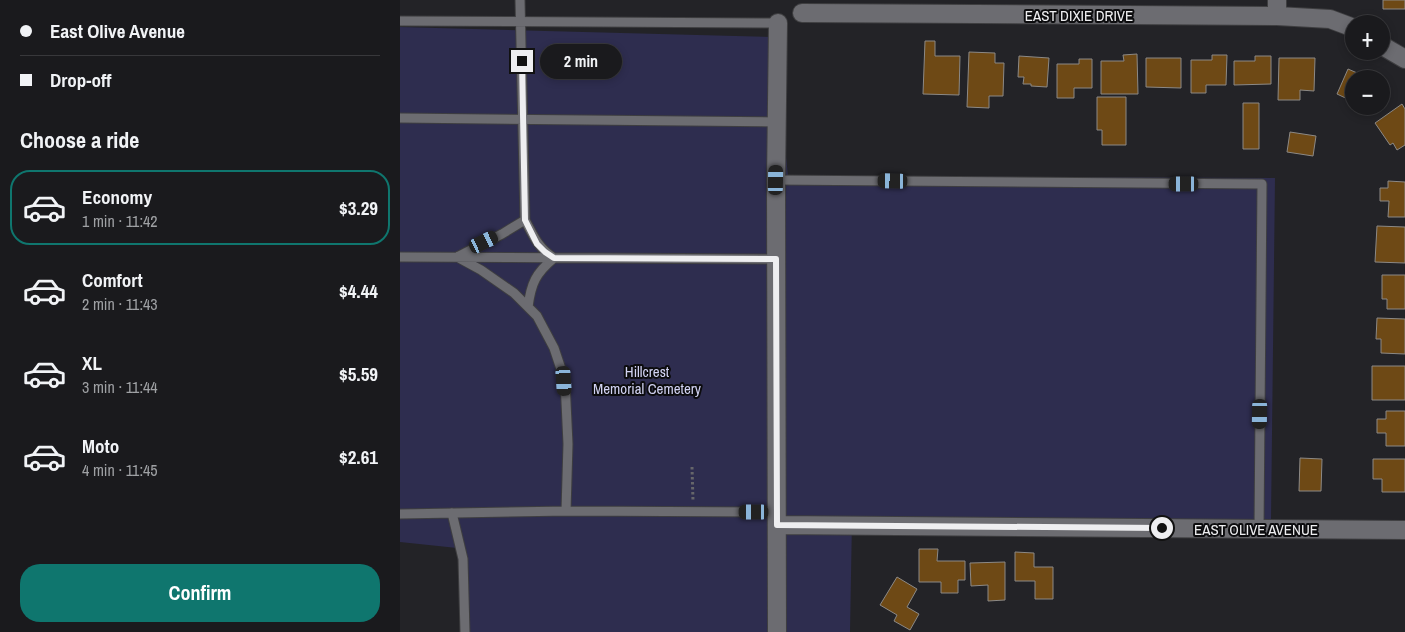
<!DOCTYPE html>
<html lang="en">
<head>
<meta charset="utf-8">
<style>
	body { margin:0; font-family:"Archivo Narrow",sans-serif; background:#232326; color:#f1f3f6; height:100vh; display:flex; flex-direction:column; font-size:19px; white-space:nowrap }
	* { box-sizing:border-box; margin:0 }
	p { font-size:16px; color:#9fa1a4 }
	.icon { flex:none; width:28px; height:28px; fill:none; stroke:currentColor; stroke-width:2; stroke-linecap:round; stroke-linejoin:round }
	.map { position:relative; flex:1; overflow:hidden }
	.drawer { display:flex; flex-direction:column; background:#1a1a1d; width:400px }
	.drawer>* { flex:none }
	.guide { display:grid; align-content:center; height:110px; padding:0 20px; background:#1a1a1d }
	.controls { position:absolute; left:945px; top:15px; display:grid; gap:10px }
	.controls a { display:grid; place-items:center; width:45px; height:45px; border-radius:50%; background:#1a1a1d; box-shadow:0 2px 8px #0003,0 0 0 1px #38383b; font-size:25px }
	.end { position:absolute; width:22px; height:22px; margin:-11px; border:6px solid #eeeef0; background:#111; box-shadow:0 0 0 2px #111 }
	.from { border-radius:50% }
	.bubble { position:absolute; height:35px; border-radius:18px; background:#1a1a1d; box-shadow:0 2px 8px #0003,0 0 0 1px #38383b; font-size:16px; font-weight:800; line-height:35px; text-align:center }
	.car { position:absolute; width:15px; height:30px; margin:-15px -8px; border-radius:6px; box-shadow:0 0 4px 1px #0007; background:linear-gradient(#222 24%,#8ab4d8 0 40%,#222 0 76%,#8ab4d8 0 86%,#222 0) }
	.guide b { display:flex; align-items:center; gap:18px; height:48px; font-size:19px }
	.guide b+b { border-top:1px solid #38383b }
	.guide i { width:12px; height:12px; background:#f1f3f6 }
	ul { padding:0; list-style:none }
	li { display:flex; align-items:center; gap:15px; height:75px; margin:0 10px 8px; padding:0 10px; border:2px solid transparent; border-radius:20px }
	li div { flex:1 }
	li b { display:block; font-size:19px }
	li em { font-style:normal; font-weight:800 }
	li.selected { border-color:#0f766e }
	li>.icon { width:45px; height:45px; stroke-width:1.5 }
	h2 { padding:0 20px; font-size:22px; line-height:60px }
	.cta { display:flex; gap:10px; margin-top:auto; padding:10px 20px }
	.cta a { flex:1; height:58px; border-radius:20px; background:#0f766e; color:#fff; font-size:20px; font-weight:800; line-height:58px; text-align:center }
	main { display:flex; flex:1; min-height:0 }
	.map>svg:first-child { display:block }
	.green { fill:#2e2d4f }
	.building { fill:#6e4915; stroke:#8c8986 }
	.lines { fill:none; stroke-linecap:round; stroke-linejoin:round }
	.lane-casing { stroke:#3e3e40; stroke-width:11 }
	.street-casing { stroke:#3e3e40; stroke-width:20 }
	.path { stroke:#66666a; stroke-width:3; stroke-dasharray:2.5 2.5; stroke-linecap:butt }
	.lane { stroke:#6c6c71; stroke-width:9 }
	.street { stroke:#6c6c71; stroke-width:18 }
	.route { stroke:#eeeef0; stroke-width:6 }
	.labels { text-anchor:middle; dominant-baseline:central; stroke-width:4; stroke-linejoin:round; paint-order:stroke }
	.street-label { font-size:15px; fill:#eeeef0; stroke:#0c0c0e }
	.park-label { font-size:15px; fill:#d2d3f3; stroke:#0c0c0e }
</style>
</head>
<body>
<main>
<section class="drawer">
<div class="guide">
<b><i class="from"></i>East Olive Avenue</b>
<b><i></i>Drop-off</b>
</div>
<h2>Choose a ride</h2>
<ul>
<li class="selected"><svg class="icon" aria-label="car" viewBox="0 0 24 24"><path d="M5 17H2v-5l4-1 3-4h7l3 4 3 1v5h-3M9 17h6M6 11h13"/><circle cx="7" cy="17" r="2"/><circle cx="17" cy="17" r="2"/></svg><div><b>Economy</b><p>1 min · 11:42</p></div><em>$3.29</em></li>
<li><svg class="icon" aria-label="car" viewBox="0 0 24 24"><path d="M5 17H2v-5l4-1 3-4h7l3 4 3 1v5h-3M9 17h6M6 11h13"/><circle cx="7" cy="17" r="2"/><circle cx="17" cy="17" r="2"/></svg><div><b>Comfort</b><p>2 min · 11:43</p></div><em>$4.44</em></li>
<li><svg class="icon" aria-label="car" viewBox="0 0 24 24"><path d="M5 17H2v-5l4-1 3-4h7l3 4 3 1v5h-3M9 17h6M6 11h13"/><circle cx="7" cy="17" r="2"/><circle cx="17" cy="17" r="2"/></svg><div><b>XL</b><p>3 min · 11:44</p></div><em>$5.59</em></li>
<li><svg class="icon" aria-label="car" viewBox="0 0 24 24"><path d="M5 17H2v-5l4-1 3-4h7l3 4 3 1v5h-3M9 17h6M6 11h13"/><circle cx="7" cy="17" r="2"/><circle cx="17" cy="17" r="2"/></svg><div><b>Moto</b><p>4 min · 11:45</p></div><em>$2.61</em></li>
</ul>
<div class="cta"><a>Confirm</a></div>
</section>
<div class="map">
<svg width="1005" height="632" viewBox="0 0 1005 632">
	<rect width="100%" height="100%" fill="#232327"/>
	<path class="green" d="M0 27 374 37 388 176 875 178 871 521 452 520 450 632H63L57 548 0 542Z"/>
	<path class="building" d="M983 0H1005V9H983Z
		M525 41H535V56H560L559 95 523 94Z
		M569 52 595 53V63H604L603 96H589V108L567 107Z
		M737 54 738 94H701V61H724L723 55Z
		M812 55H827L826 85H806V93H791V60H812Z
		M619 56 649 58 647 87 631 86V84H623L624 77H618Z
		M855 56H871V84L834 85V61H855Z
		M746 58H781V88L746 87Z
		M879 58H915L914 91 900 90V100H878Z
		M679 59H692V88H674V98H657V64H679Z
		M948 69 971 79H954V102L937 94Z
		M697 97H726V145H702V130H697Z
		M843 103H859V149H843Z
		M1002 104 1005 109V145L997 150 993 143 990 145 975 123Z
		M890 132 916 136 913 156 887 152Z
		M988 181 1005 182V217H988L989 201H980V188H988Z
		M977 226 1005 227V263L975 262Z
		M982 275H1005V309H987V299H982Z
		M977 318 1005 319V354L981 353V339H976Z
		M972 366H1005V400H972Z
		M986 411H1005V446H986V433H977V419H986Z
		M900 458 922 459 921 491H899Z
		M973 459H1005V492H982V479H973Z
		M519 549H538L537 561H565V580H558V593H541V582H519Z
		M615 552 634 553V567H653V599H635V581H615Z
		M605 562V600L588 601V585L571 586 570 563Z
		M497 577 517 589 507 607 519 614 510 630 494 621 497 615 480 605Z"/>
	<g class="lines">
		<g class="lane-casing">
			<path id="lane" d="M0 21 378 23
				M0 118 377 122
				M376 180 862 184 859 529
				M125 220C133 235 138 248 154 258 136 273 131 283 128 307
				M59 256 102 234 125 220 120 0
				M0 257 376 259
				M59 258 81 270 114 293 137 316 154 348 165 381 168 444 166 511
				M52 513 63 559 65 632
				M0 514 168 511 377 512"/>
		</g>
		<g class="street-casing">
			<path id="street" d="M877 0V16
				M402 13 877 16 930 19 954 28
				M981 45 1005 59
				M377 525 1005 530
				M377 632 376 180 378 23"/>
		</g>
		<path class="path" d="M292 467 293 501"/>
		<use href="#lane" class="lane"/>
		<use href="#street" class="street"/>
	</g>
	<g class="lines">
		<path class="route" d="M122 61 125 220 137 244 145 252 154 258 376 259 377 525 762 528"/>
	</g>
	<g class="labels">
		<g class="street-label">
			<text x="679" y="15">EAST DIXIE DRIVE</text>
			<text x="856" y="529">EAST OLIVE AVENUE</text>
		</g>
		<g class="park-label">
			<text x="247" y="371">Hillcrest<tspan x="247" dy="17">Memorial Cemetery</tspan></text>
		</g>
	</g>
</svg>
<div class="controls">
<a>+</a>
<a>−</a>
</div>
<i class="end from" style="left:762px;top:528px"></i>
<i class="end" style="left:122px;top:61px"></i>
<div class="bubble" style="left:140px;top:44px;width:82px">2 min</div>
<i class="car" style="left:376px;top:180px;rotate:1deg"></i>
<i class="car" style="left:493px;top:181px;rotate:271deg"></i>
<i class="car" style="left:784px;top:184px;rotate:270deg"></i>
<i class="car" style="left:84px;top:242px;rotate:64deg"></i>
<i class="car" style="left:164px;top:381px;rotate:176deg"></i>
<i class="car" style="left:860px;top:414px;rotate:181deg"></i>
<i class="car" style="left:354px;top:512px;rotate:270deg"></i>
</div>
</main>
</body>
</html>
